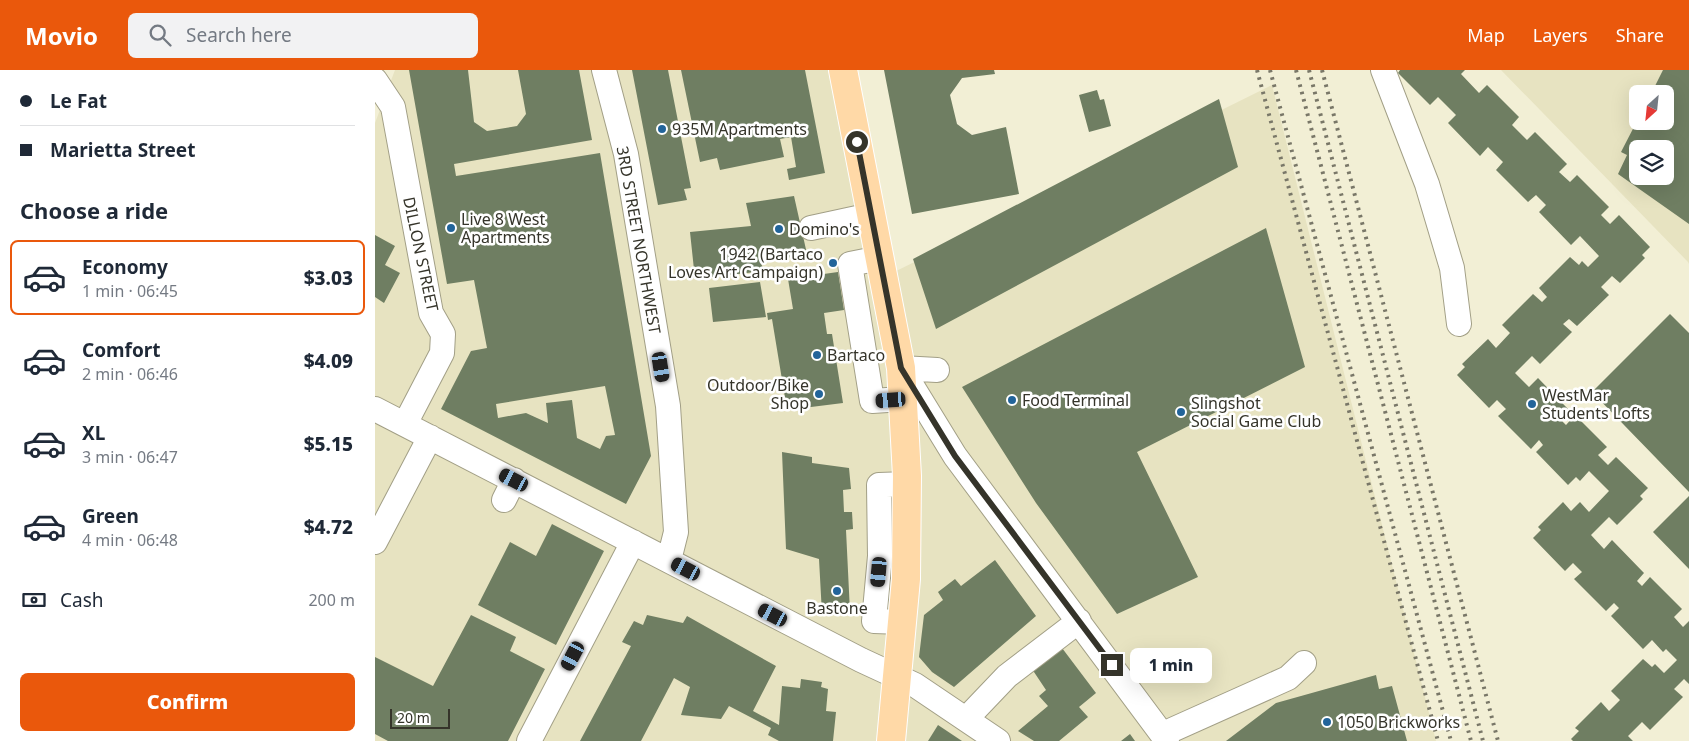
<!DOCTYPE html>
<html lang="en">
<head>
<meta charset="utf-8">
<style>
	body { margin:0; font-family:"Noto Sans",sans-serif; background:#f2f2f3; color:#1f2937; height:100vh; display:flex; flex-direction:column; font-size:19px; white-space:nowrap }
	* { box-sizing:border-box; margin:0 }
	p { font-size:16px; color:#747a83 }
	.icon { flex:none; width:28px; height:28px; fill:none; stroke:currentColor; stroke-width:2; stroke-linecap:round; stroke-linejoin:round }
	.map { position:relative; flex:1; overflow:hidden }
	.panel { display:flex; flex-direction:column; background:#fff; width:375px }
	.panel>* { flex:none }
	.guide { display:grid; align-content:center; height:110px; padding:0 20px; background:#fff }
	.needle { width:32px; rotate:207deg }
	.tools { position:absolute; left:1254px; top:15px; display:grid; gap:10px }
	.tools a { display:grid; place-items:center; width:45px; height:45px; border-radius:8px; background:#fff; box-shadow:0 5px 20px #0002; font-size:25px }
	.scale { position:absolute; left:15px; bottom:12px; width:60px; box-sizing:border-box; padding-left:5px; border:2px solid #35342a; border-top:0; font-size:14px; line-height:18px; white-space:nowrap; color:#35342a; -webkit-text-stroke:4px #fff; paint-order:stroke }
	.end { position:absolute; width:22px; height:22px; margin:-11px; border:6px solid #35342a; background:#fff; box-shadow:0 0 0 2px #fff }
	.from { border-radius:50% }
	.bubble { position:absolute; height:35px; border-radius:8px; background:#fff; box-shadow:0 5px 20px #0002; font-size:16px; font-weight:800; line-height:35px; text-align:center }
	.car { position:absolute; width:15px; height:30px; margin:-15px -8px; border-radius:6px; box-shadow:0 0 4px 1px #0007; background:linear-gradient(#222 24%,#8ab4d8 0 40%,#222 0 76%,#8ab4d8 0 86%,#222 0) }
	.guide b { display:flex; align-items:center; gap:18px; height:48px; font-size:19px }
	.guide b+b { border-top:1px solid #e0e1e3 }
	.guide i { width:12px; height:12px; background:#1f2937 }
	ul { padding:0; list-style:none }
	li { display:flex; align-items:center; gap:15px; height:75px; margin:0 10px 8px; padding:0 10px; border:2px solid transparent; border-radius:8px }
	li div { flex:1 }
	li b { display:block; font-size:19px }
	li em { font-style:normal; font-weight:800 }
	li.current { border-color:#ea580c }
	li>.icon { width:45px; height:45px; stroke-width:1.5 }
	h2 { padding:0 20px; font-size:22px; line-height:60px }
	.pay { display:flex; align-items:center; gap:12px; height:55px; padding:0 20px; font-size:19px }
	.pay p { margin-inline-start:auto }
	.action { display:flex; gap:10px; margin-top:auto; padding:10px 20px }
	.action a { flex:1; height:58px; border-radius:8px; background:#ea580c; color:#fff; font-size:20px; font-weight:800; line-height:58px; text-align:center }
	header { display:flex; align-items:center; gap:30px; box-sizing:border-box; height:70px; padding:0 25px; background:#ea580c; color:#fff }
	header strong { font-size:24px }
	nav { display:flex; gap:28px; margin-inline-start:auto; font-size:18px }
	.search { width:350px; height:45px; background:#f2f2f3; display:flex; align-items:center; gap:12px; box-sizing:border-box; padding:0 18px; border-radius:8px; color:#747a83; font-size:19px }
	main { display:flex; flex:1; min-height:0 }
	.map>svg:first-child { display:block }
	.built { fill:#e7e3c1; fill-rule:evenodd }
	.building { fill:#6f7e62; fill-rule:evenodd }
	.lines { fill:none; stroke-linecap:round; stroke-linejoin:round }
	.minor-casing { stroke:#a29f86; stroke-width:26 }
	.major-casing { stroke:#fff; stroke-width:30 }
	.minor { stroke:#fff; stroke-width:24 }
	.major { stroke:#ffd9a7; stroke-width:28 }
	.rail { stroke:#797768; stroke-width:4; stroke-dasharray:2.5 5; stroke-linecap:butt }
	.route { stroke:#35342a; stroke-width:6 }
	.poi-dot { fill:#22649a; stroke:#fff; stroke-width:2 }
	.labels { text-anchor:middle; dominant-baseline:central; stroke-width:5; stroke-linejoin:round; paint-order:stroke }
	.poi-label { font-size:16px; fill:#35342a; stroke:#fff; text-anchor:start }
	.street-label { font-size:16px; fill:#35342a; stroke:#fff }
</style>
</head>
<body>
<header>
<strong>Movio</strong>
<div class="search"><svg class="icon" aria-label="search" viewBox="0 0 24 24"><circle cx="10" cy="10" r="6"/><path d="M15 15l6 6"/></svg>Search here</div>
<nav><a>Map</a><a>Layers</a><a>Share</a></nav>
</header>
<main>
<section class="panel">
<div class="guide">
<b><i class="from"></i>Le Fat</b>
<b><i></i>Marietta Street</b>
</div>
<h2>Choose a ride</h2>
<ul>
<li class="current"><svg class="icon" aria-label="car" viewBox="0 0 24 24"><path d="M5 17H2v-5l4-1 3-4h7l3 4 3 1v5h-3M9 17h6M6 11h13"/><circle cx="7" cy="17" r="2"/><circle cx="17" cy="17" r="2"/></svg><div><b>Economy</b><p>1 min · 06:45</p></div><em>$3.03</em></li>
<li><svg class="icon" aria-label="car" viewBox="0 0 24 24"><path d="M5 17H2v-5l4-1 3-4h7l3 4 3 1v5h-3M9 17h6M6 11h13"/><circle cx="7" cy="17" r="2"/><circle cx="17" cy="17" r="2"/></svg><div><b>Comfort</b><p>2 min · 06:46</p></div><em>$4.09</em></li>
<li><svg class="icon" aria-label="car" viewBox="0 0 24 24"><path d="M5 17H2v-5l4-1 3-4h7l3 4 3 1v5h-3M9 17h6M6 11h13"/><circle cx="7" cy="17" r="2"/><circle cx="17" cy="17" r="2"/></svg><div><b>XL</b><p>3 min · 06:47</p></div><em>$5.15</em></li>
<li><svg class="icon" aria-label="car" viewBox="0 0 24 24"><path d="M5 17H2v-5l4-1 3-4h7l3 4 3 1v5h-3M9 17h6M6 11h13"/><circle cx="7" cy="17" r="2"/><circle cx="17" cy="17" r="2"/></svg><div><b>Green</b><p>4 min · 06:48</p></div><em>$4.72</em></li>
</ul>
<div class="pay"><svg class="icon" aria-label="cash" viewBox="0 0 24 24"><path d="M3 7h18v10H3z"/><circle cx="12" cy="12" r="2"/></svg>Cash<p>200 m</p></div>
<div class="action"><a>Confirm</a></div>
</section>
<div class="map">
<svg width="1314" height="671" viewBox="0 0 1314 671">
	<rect width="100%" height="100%" fill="#f2efd5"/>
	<path class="built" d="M20 0H455L501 211 897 15 1061 671H0V53Z
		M1126 0H1314V194L1313 192ZM1262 24H1290V51H1262ZM1262 79H1290V106H1262Z"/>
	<path class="building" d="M34 0H93L99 52 112 61 142 56 151 44 143 0H204L217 70 79 94 81 106 225 83 276 386 251 434 66 339 96 281 112 278 99 210 72 214ZM230 316 240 365 231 366 225 379 202 368 197 330 171 333 173 353 151 343 123 348 121 334Z
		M257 0H293L316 118 309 119 312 130 283 135Z
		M306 0H430L450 103 414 110 412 99 421 97 416 67 405 69 409 87 345 100 342 88 325 92Z
		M509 0H619L620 4 587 8 575 25 582 54 597 65 631 57 644 124 537 144Z
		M1025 0H1090L1086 4 1104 23 1112 15 1144 47 1137 55 1152 70 1160 62 1192 94 1184 102 1195 112 1202 105 1234 137 1226 145 1235 154 1244 145 1275 177 1267 185 1270 188 1245 213 1237 206 1226 217 1234 225 1202 256 1194 249 1188 254 1197 262 1165 294 1157 286 1140 303 1154 317 1163 308 1194 340 1185 349 1191 355 1200 345 1232 377 1223 385 1233 395 1241 387 1273 418 1265 426 1268 429 1242 455 1234 447 1216 465 1229 479 1237 470 1269 503 1262 511 1267 516 1275 507 1307 539 1299 547 1308 557 1314 551V614L1309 609 1299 619 1308 627 1275 660 1267 652 1253 666 1258 671H1198L1196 669 1204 661 1200 658 1226 632 1234 641 1245 630 1236 621 1268 589 1277 597 1280 594 1289 603 1302 590 1291 579 1288 582 1277 570 1268 579 1236 546 1244 538 1239 533 1231 541 1199 509 1207 502 1198 493 1190 501 1158 468 1166 460 1163 457 1188 432 1196 441 1205 432 1214 442 1234 421 1214 401 1205 411 1201 407 1193 415 1161 382 1168 375 1164 370 1156 379 1123 346 1131 339 1122 330 1114 338 1082 305 1090 297 1087 294 1113 269 1121 278 1135 263 1127 255 1158 224 1167 232 1172 227 1164 218 1195 187 1204 195 1207 191 1213 197 1224 186 1205 166 1196 175 1164 142 1171 135 1161 125 1153 132 1121 100 1128 92 1113 77 1105 86 1073 53 1081 45 1063 27 1055 35 1023 3Z
		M1288 0H1314V154L1243 104 1252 85 1246 82 1262 51H1290V24H1276ZM1262 79H1290V106H1262Z
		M722 20 725 30 729 29 736 56 714 62 704 25Z
		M844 29 863 97 561 259 538 189Z
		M419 126 432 184 386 193 389 201 320 209 315 162 376 156 371 133Z
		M891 158 930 297 762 382 823 507 742 544 661 433 587 317Z
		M0 165 20 176 10 195 25 203 9 233 0 227Z
		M463 202 469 240 449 243 452 264H457L468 333 412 340 397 249 393 250 392 243 418 239 413 209Z
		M385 212 391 247 338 252 334 218Z
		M1295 244 1314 263V422L1217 322Z
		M407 382 437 387V393L474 398 476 419 468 420 469 442H477L478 459 471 460 475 542 447 544 444 489 411 479Z
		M1314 426V499L1278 462Z
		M177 454 229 481 181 575 103 535 135 472 161 486Z
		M620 490 661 546 579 617 557 602 544 587 549 545 568 530 563 522 580 509 586 516Z
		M96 545 141 567 135 581 170 599 133 671H13L0 664V587L58 616Z
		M272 545 308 553 312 546 401 596 378 641 404 655 407 616 425 618 426 609 447 612 446 617 453 619 451 641 461 642 458 671H404L393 665 396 658 354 636 346 649 306 645 315 617 299 608 266 671H205L256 576 247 572 259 551 268 555Z
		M684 574 721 623 704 637 713 647 684 671H659L643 661 673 636 664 626 671 620 657 599Z
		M1001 605 1004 619 1017 616 1032 671H851L901 633Z
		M563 655 587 671H553Z
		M755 664 760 671H746Z"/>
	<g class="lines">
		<g class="minor-casing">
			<path id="minor" d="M229 0 251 84 293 336 301 462 294 490
				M1008 0 1052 114 1077 198 1084 254
				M0 10 18 37 56 243 68 264 67 283 30 354
				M436 158 496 145
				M505 188 475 194 497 331 528 329
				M526 298 580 386 792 671
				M526 298 562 300
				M0 339 486 590 540 615 623 671
				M129 430 139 410
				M0 472 55 367
				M527 552 499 551 505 486 504 415 532 414
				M591 649 632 606 704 551
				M788 664 913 608 929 593
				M154 671 258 472"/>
		</g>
		<g class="major-casing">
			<path id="major" d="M468 0 526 298 532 406 531 509 516 671"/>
		</g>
		<use href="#minor" class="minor"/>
		<use href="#major" class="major"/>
		<path class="rail" d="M882 0 1063 671
			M895 0 1076 671
			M921 0 1096 671
			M934 0 1108 671
			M947 0 1123 671"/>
	</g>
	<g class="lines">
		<path class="route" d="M482 72 526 298 580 386 737 595"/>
	</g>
	<g class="poi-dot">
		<circle cx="287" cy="59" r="5"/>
		<circle cx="76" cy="158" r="5"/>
		<circle cx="404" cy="159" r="5"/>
		<circle cx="458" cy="193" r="5"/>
		<circle cx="442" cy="285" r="5"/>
		<circle cx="444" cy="324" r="5"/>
		<circle cx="637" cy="330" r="5"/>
		<circle cx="1157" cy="334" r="5"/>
		<circle cx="806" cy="342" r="5"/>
		<circle cx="462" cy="521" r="5"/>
		<circle cx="952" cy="652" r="5"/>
	</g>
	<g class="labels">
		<g class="poi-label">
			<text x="297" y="59">935M Apartments</text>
			<text x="86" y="149">Live 8 West<tspan x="86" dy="18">Apartments</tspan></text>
			<text x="414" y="159">Domino's</text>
			<text x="448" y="184" text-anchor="end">1942 (Bartaco<tspan x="448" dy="18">Loves Art Campaign)</tspan></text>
			<text x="452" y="285">Bartaco</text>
			<text x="434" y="315" text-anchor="end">Outdoor/Bike<tspan x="434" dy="18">Shop</tspan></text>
			<text x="1167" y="325">WestMar<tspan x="1167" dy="18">Students Lofts</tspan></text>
			<text x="647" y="330">Food Terminal</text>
			<text x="816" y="333">Slingshot<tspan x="816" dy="18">Social Game Club</tspan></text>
			<text x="462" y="538" text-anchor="middle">Bastone</text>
			<text x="962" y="652">1050 Brickworks</text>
		</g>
		<g class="street-label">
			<text transform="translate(264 170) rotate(80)">3RD STREET NORTHWEST</text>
			<text transform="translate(46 184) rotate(78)">DILLON STREET</text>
		</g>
	</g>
</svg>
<div class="tools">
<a><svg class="needle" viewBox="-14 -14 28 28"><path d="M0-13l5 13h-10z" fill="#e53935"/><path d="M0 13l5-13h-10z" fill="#747a83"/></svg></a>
<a><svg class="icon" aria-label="layers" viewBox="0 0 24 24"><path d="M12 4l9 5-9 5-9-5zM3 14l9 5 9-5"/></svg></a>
</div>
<div class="scale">20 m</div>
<i class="end from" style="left:482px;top:72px"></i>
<i class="end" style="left:737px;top:595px"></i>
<div class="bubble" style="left:755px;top:578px;width:82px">1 min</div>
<i class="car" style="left:286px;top:297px;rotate:171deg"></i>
<i class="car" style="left:516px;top:330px;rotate:266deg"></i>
<i class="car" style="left:139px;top:410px;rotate:297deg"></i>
<i class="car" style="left:311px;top:499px;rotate:297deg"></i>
<i class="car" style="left:504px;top:502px;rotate:185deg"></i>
<i class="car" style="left:398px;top:545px;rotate:297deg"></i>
<i class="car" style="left:198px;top:586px;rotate:208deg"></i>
</div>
</main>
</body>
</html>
